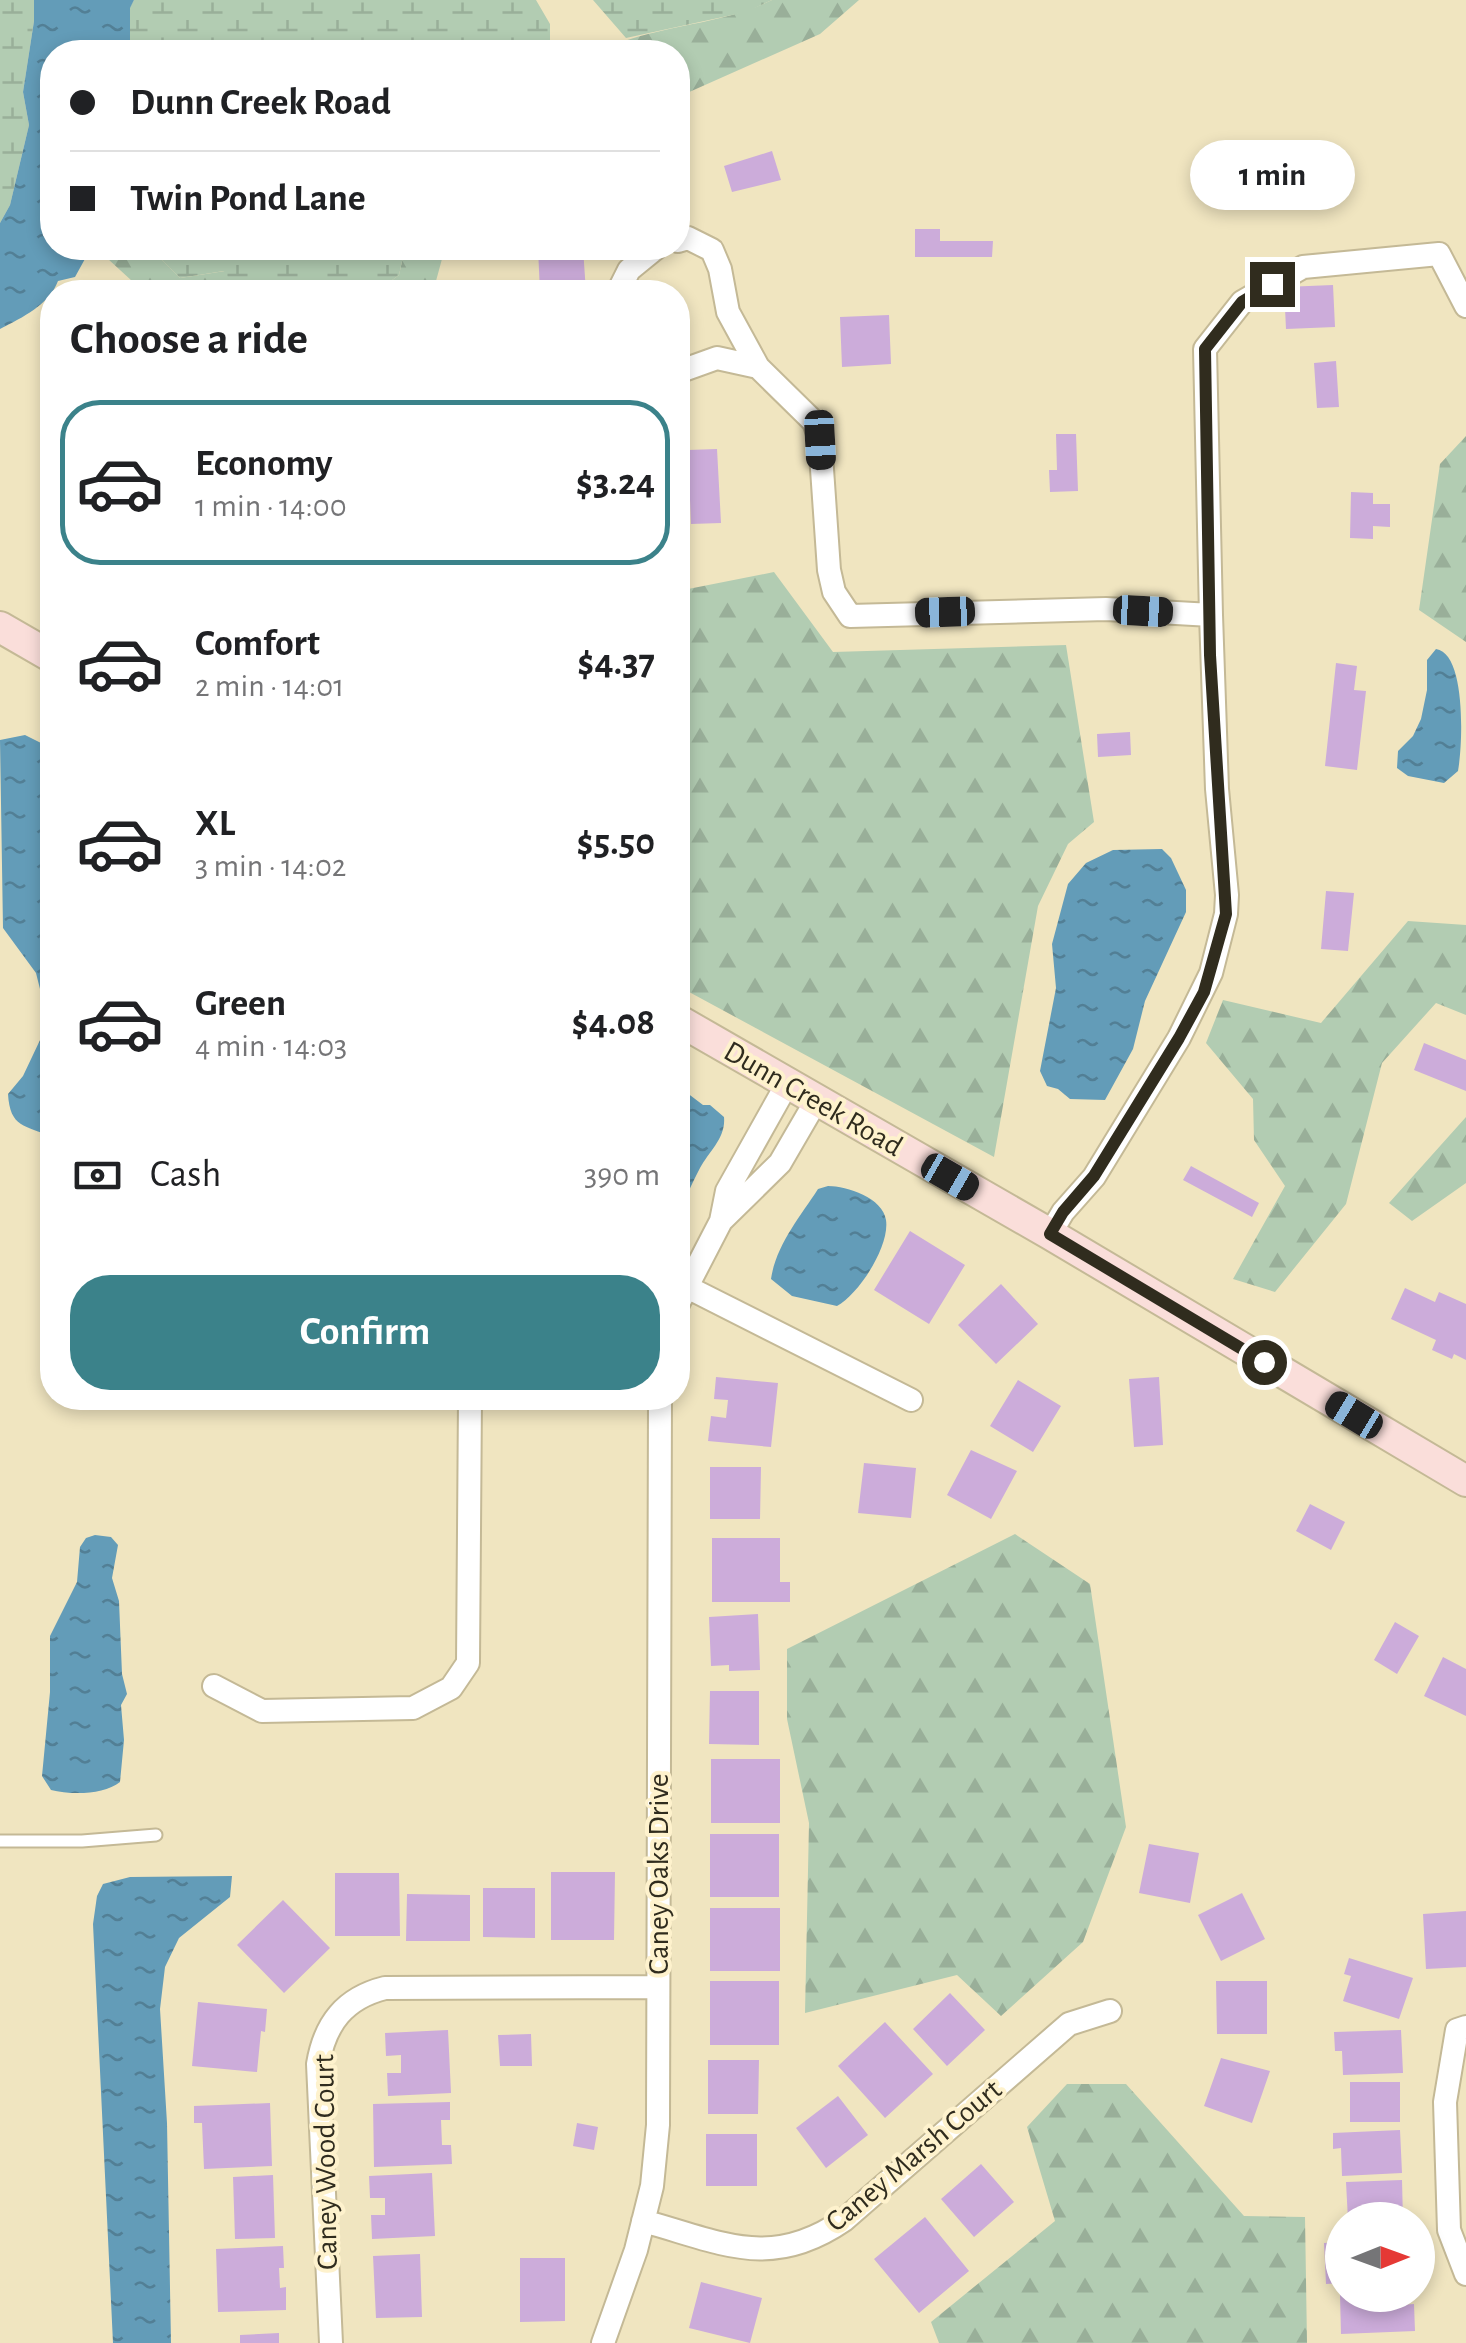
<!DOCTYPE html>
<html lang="en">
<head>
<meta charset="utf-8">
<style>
	body { margin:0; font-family:"Alegreya Sans",sans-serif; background:#f2f2f2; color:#202124; height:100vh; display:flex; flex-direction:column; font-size:38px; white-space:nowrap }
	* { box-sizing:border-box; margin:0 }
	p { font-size:32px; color:#757577 }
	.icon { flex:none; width:55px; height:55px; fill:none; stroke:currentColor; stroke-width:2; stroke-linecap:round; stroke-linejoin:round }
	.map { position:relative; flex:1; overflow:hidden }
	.sheet { position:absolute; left:40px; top:280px; width:650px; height:1130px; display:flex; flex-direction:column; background:#fff; border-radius:40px; box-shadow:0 5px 15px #0003 }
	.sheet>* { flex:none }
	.top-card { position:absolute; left:40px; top:40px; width:650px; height:220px; border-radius:40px; box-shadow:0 5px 15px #0003; display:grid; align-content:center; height:220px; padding:0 30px; background:#fff }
	.needle { width:65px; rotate:89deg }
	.controls { position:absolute; left:1325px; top:2202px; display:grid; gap:20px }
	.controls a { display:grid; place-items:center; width:110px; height:110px; border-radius:50%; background:#fff; box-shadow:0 5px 15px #0003; font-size:50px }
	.end { position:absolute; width:45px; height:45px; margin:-22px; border:12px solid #302c1e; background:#fff; box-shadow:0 0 0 5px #fff }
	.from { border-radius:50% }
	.bubble { position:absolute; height:70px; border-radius:35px; background:#fff; box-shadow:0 5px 15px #0003; font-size:32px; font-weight:700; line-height:70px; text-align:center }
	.car { position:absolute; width:30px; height:60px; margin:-30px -15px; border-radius:12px; box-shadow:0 0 8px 2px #0007; background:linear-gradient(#222 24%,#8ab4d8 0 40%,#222 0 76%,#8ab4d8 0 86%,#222 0) }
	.top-card b { display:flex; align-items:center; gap:35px; height:95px; font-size:38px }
	.top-card b+b { border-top:2px solid #e0e0e0 }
	.top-card i { width:25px; height:25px; background:#202124 }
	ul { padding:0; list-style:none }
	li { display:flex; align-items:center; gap:30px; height:165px; margin:0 20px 15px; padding:0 10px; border:5px solid transparent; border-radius:40px }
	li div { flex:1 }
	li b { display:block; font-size:38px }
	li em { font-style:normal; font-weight:700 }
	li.active { border-color:#3b828a }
	li>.icon { width:90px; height:90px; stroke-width:1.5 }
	h2 { padding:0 30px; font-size:45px; line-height:120px }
	.pay { display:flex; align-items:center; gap:25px; height:110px; padding:0 30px; font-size:38px }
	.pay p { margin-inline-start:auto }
	.button { display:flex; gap:20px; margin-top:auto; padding:20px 30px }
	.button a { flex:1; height:115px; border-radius:40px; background:#3b828a; color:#fff; font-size:40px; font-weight:700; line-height:115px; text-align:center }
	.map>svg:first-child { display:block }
	.forest { fill:url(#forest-firs) }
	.wetland { fill:url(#wetland-marsh) }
	.water { fill:url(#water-ripples) }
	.building { fill:#ccacda }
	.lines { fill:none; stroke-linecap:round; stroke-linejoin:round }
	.lane-casing { stroke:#c4b996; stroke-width:15 }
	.street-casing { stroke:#c4b996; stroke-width:26 }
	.secondary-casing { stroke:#c4b996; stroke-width:34 }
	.lane { stroke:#fff; stroke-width:11 }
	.street { stroke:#fff; stroke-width:22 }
	.secondary { stroke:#fadeda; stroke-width:30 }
	.route { stroke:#302c1e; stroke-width:12 }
	.labels { text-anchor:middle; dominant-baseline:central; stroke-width:8; stroke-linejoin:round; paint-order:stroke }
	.street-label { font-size:30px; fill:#302c1e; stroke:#fef2cd }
</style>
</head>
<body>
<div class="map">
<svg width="1466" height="2343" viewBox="0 0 1466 2343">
	<defs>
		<pattern id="forest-firs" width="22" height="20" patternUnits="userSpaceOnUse" patternTransform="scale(2.5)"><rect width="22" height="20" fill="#b2ccb2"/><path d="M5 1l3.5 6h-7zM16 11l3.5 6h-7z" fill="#99af99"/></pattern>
		<pattern id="wetland-marsh" width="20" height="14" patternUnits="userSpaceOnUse" patternTransform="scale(2.5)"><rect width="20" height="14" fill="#b2ccb2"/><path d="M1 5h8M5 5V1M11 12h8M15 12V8" fill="none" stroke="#99af99"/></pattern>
		<pattern id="water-ripples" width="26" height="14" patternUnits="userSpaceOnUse" patternTransform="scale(2.5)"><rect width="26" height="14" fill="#639cb8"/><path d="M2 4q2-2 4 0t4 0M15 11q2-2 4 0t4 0" fill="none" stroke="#527f95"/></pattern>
	</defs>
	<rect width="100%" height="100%" fill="#f0e5c0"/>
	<path class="forest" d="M772 0H859L820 34 678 97V52H598C653 24 717 27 772 0Z
		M96 248H150L180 278 225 271 237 292H144Z
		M405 248H445L433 292H376L399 275Z
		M1466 436V642L1419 610 1440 464Z
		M774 572 833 652 1066 645 1094 822 1068 844 1038 906 994 1157 678 986V591Z
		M1408 921 1466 925V1015L1436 1003 1382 1063 1346 1204 1275 1292 1233 1279 1285 1186 1254 1140 1253 1099 1206 1043 1223 1000 1321 1023Z
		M1466 1117V1183L1412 1221 1389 1203Z
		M1015 1534 1090 1584 1126 1827 1083 1942 1001 2016 957 1975 805 2013 809 1823 787 1719V1649Z
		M1067 2084H1126L1244 2216 1305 2217 1307 2343H939L931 2322 1055 2221 1027 2127Z"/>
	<path class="wetland" d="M0 0H34V21L23 92 29 125 10 205 0 223Z
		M134 0H536L550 24V52H130V7Z
		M593 0H772L746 12 626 38Z
		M150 248H405L399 275 376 292H237L224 271 180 278Z"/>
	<path class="water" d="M34 0H134L130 8V52H52V248H91L75 277 58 281C49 305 23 317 0 329V223L10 205 29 125 23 92 34 21Z
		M1436 649C1466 653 1463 743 1458 771L1444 783 1408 776 1397 768 1398 751 1413 736 1421 719 1427 690V660Z
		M25 735 43 744 52 756V1137C25 1125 10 1128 8 1094L23 1076 41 1038 44 1005 36 973 3 928 0 740Z
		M1162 849 1171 858 1186 890V912L1145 1001 1133 1049 1105 1100 1070 1099 1058 1089 1047 1086 1040 1071 1056 988 1052 944 1068 884 1086 863 1113 850Z
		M678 1086 703 1105H710L724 1117C726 1138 709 1151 700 1168 691 1185 683 1203 678 1221Z
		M828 1186C847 1186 883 1198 886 1220 890 1246 859 1294 837 1306L792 1296 771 1279C776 1245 800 1217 818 1189Z
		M95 1535 111 1537 118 1545 112 1578 119 1601 122 1674 127 1694 121 1705 124 1740 120 1782C104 1795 71 1795 51 1790L42 1776 50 1692V1636L77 1582 80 1547 86 1538Z
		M232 1876 230 1897 179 1938 165 1967 160 2009 167 2123 171 2343H113L93 1924 97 1896 103 1884 130 1877Z"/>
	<path class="building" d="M772 151 781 180 732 192 724 166Z
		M915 229H940V241H993L992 257H915Z
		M538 248H583L586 292H540Z
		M1333 285 1335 327 1286 329 1284 287Z
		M889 315 891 364 842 367 840 317Z
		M1336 361 1339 407 1317 408 1314 363Z
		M1056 434H1076L1078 491 1050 492 1049 470H1057Z
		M717 449 721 523 691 524 688 450Z
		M1351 492 1373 493V504H1390V527L1373 526V539L1350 538Z
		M1336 663 1357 666 1354 690 1366 691 1357 770 1325 766Z
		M1130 732 1131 755 1098 757 1097 734Z
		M1326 891 1354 893 1348 951 1321 949Z
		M1424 1043 1466 1060V1091L1414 1070Z
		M1191 1166 1259 1203 1252 1217 1183 1180Z
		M910 1231 965 1265 929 1324 874 1290Z
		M1001 1284 1038 1324 996 1364 958 1325Z
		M1405 1288 1435 1302 1439 1292 1466 1304V1360L1454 1354 1452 1359 1432 1350 1436 1340 1391 1319Z
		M716 1377 778 1383 771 1447 708 1441 711 1416 726 1418 728 1400 714 1399Z
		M1159 1377 1163 1445 1134 1447 1129 1379Z
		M1018 1380 1061 1406 1033 1452 990 1426Z
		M971 1450 1017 1471 991 1519 947 1495Z
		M864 1463 916 1468 911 1518 858 1513Z
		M710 1467H761L760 1519H710Z
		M1310 1504 1345 1522 1331 1550 1296 1531Z
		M712 1538H780V1582H790V1602H712Z
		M758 1614 760 1670 729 1671V1665L711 1666 709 1617Z
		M1395 1622 1419 1636 1397 1674 1374 1660Z
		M1443 1657 1466 1669V1716L1424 1696Z
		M710 1691H759V1745L709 1744Z
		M711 1759H780V1823H711Z
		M710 1834H779V1897H710Z
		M1149 1844 1199 1853 1190 1903 1139 1893Z
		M551 1872H615L614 1940H551Z
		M335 1873H399L400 1936H335Z
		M483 1888H535V1938L483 1937Z
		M1242 1893 1265 1939 1221 1961 1198 1915Z
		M407 1894 470 1895V1941H406Z
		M283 1900 330 1948 284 1993 237 1945Z
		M710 1908H780V1971H710Z
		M1466 1911V1967L1426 1969 1423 1914Z
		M1349 1958 1413 1978 1399 2019 1343 2001 1351 1976 1344 1974Z
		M710 1981H779V2045H710Z
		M1216 1981H1267V2034H1217Z
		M950 1993 985 2030 947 2066 913 2029Z
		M198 2002 267 2009 265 2032 261 2031 257 2072 192 2066Z
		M885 2022 933 2074 885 2118 838 2066Z
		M448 2030 451 2093 388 2096 387 2073H401V2055L386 2056 385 2033Z
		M1401 2030 1403 2073 1343 2075 1342 2051H1335L1334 2032Z
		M531 2034 532 2066H500L498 2035Z
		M1221 2058 1270 2071 1252 2123 1204 2106Z
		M708 2060H759L758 2114H708Z
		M1350 2082H1400V2122H1350Z
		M838 2096 868 2135 826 2168 796 2128Z
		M450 2102V2120H441L442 2145H451L452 2164 374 2167 373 2104Z
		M270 2103 272 2166 204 2169 202 2123H194V2106Z
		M577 2123 598 2127 594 2150 573 2146Z
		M1400 2130 1402 2173 1342 2176 1341 2148 1333 2149V2133Z
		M706 2134H757V2186H706Z
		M981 2164 1014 2202 974 2237 941 2199Z
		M432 2173 435 2236 372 2239 371 2215H385V2198H370L369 2176Z
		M273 2175 275 2238 235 2239 233 2177Z
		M1402 2180 1403 2220H1348L1346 2182Z
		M925 2217 969 2271 919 2313 874 2259Z
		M1342 2242V2283L1326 2284 1324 2243Z
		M283 2246 284 2268H279L280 2288 286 2287V2310L218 2312 216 2249Z
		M420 2254 422 2317 376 2318 373 2256Z
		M520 2258H565V2321L520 2322Z
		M701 2282 762 2298 750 2343 689 2328Z
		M1340 2295H1400V2305L1414 2304 1415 2331 1341 2334Z
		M279 2333V2343H240V2335Z"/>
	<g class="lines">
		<g class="lane-casing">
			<path id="lane" d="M0 1841H82L156 1835"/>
		</g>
		<g class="street-casing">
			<path id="street" d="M678 241 688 238 712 250 720 269 728 312 758 367 814 422 820 440 829 570 834 592 850 616 1106 609 1211 615 1217 789 1227 895 1226 914 1211 973 1179 1038 1094 1177 1063 1212 1050 1234
				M618 292 629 270 656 248
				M678 372 717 358 758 367
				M1211 615 1205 349 1242 302 1303 267 1439 254 1466 306
				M721 1221 780 1163 816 1101
				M687 1287 911 1400
				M678 1304 721 1221 727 1191 787 1084
				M214 1686 262 1711 413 1708 451 1688 468 1663 470 1398
				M1466 2027 1457 2030 1445 2102 1449 2230 1466 2274
				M643 2221C721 2242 770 2271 844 2220L1069 2024 1110 2011
				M331 2343 318 2064C325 2023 345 1998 385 1988L658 1987
				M603 2343 636 2250 652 2186 658 2125 660 1398"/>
		</g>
		<g class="secondary-casing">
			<path id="secondary" d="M0 627 52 657
				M678 1020 1050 1234 1466 1481"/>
		</g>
		<use href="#lane" class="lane"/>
		<use href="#street" class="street"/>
		<use href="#secondary" class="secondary"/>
	</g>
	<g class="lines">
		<path class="route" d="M1264 1362 1050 1234 1063 1212 1094 1176 1179 1038 1204 992 1226 914 1210 655 1205 349 1242 302 1272 284"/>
	</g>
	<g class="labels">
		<g class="street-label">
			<text transform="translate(813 1099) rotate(30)">Dunn Creek Road</text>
			<text transform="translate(659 1874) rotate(-90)">Caney Oaks Drive</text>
			<text transform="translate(914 2156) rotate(-40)">Caney Marsh Court</text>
			<text transform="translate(326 2162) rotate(-91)">Caney Wood Court</text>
		</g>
	</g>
</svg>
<div class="controls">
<a><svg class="needle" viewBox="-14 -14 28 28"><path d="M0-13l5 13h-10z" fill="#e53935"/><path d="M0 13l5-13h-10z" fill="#757577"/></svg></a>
</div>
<i class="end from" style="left:1264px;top:1362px"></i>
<i class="end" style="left:1272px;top:284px"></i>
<div class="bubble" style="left:1190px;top:140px;width:165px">1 min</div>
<i class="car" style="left:820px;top:440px;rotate:177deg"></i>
<i class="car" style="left:1143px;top:611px;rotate:93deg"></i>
<i class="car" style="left:945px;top:612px;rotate:268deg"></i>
<i class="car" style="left:950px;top:1177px;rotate:120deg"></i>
<i class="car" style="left:1354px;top:1415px;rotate:301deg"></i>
<div class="top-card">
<b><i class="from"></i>Dunn Creek Road</b>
<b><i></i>Twin Pond Lane</b>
</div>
<section class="sheet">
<h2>Choose a ride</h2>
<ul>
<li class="active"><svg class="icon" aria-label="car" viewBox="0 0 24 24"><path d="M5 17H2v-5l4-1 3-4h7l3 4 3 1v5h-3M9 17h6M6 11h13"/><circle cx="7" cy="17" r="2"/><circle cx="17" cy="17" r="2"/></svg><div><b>Economy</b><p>1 min · 14:00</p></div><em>$3.24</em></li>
<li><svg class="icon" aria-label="car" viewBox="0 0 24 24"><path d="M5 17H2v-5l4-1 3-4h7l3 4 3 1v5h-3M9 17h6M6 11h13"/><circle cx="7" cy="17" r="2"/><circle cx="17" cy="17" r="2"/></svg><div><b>Comfort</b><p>2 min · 14:01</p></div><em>$4.37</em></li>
<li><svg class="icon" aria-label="car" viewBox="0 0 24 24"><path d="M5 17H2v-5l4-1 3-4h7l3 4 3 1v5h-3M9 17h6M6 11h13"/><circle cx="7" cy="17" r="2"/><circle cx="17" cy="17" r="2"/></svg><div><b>XL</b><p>3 min · 14:02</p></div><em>$5.50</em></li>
<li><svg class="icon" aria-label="car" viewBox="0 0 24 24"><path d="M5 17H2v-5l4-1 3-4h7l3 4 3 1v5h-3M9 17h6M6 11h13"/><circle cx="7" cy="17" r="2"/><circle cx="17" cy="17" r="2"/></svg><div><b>Green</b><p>4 min · 14:03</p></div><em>$4.08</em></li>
</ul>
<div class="pay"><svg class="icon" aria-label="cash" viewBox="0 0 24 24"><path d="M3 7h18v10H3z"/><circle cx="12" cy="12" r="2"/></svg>Cash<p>390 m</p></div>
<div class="button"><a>Confirm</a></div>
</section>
</div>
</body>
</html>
